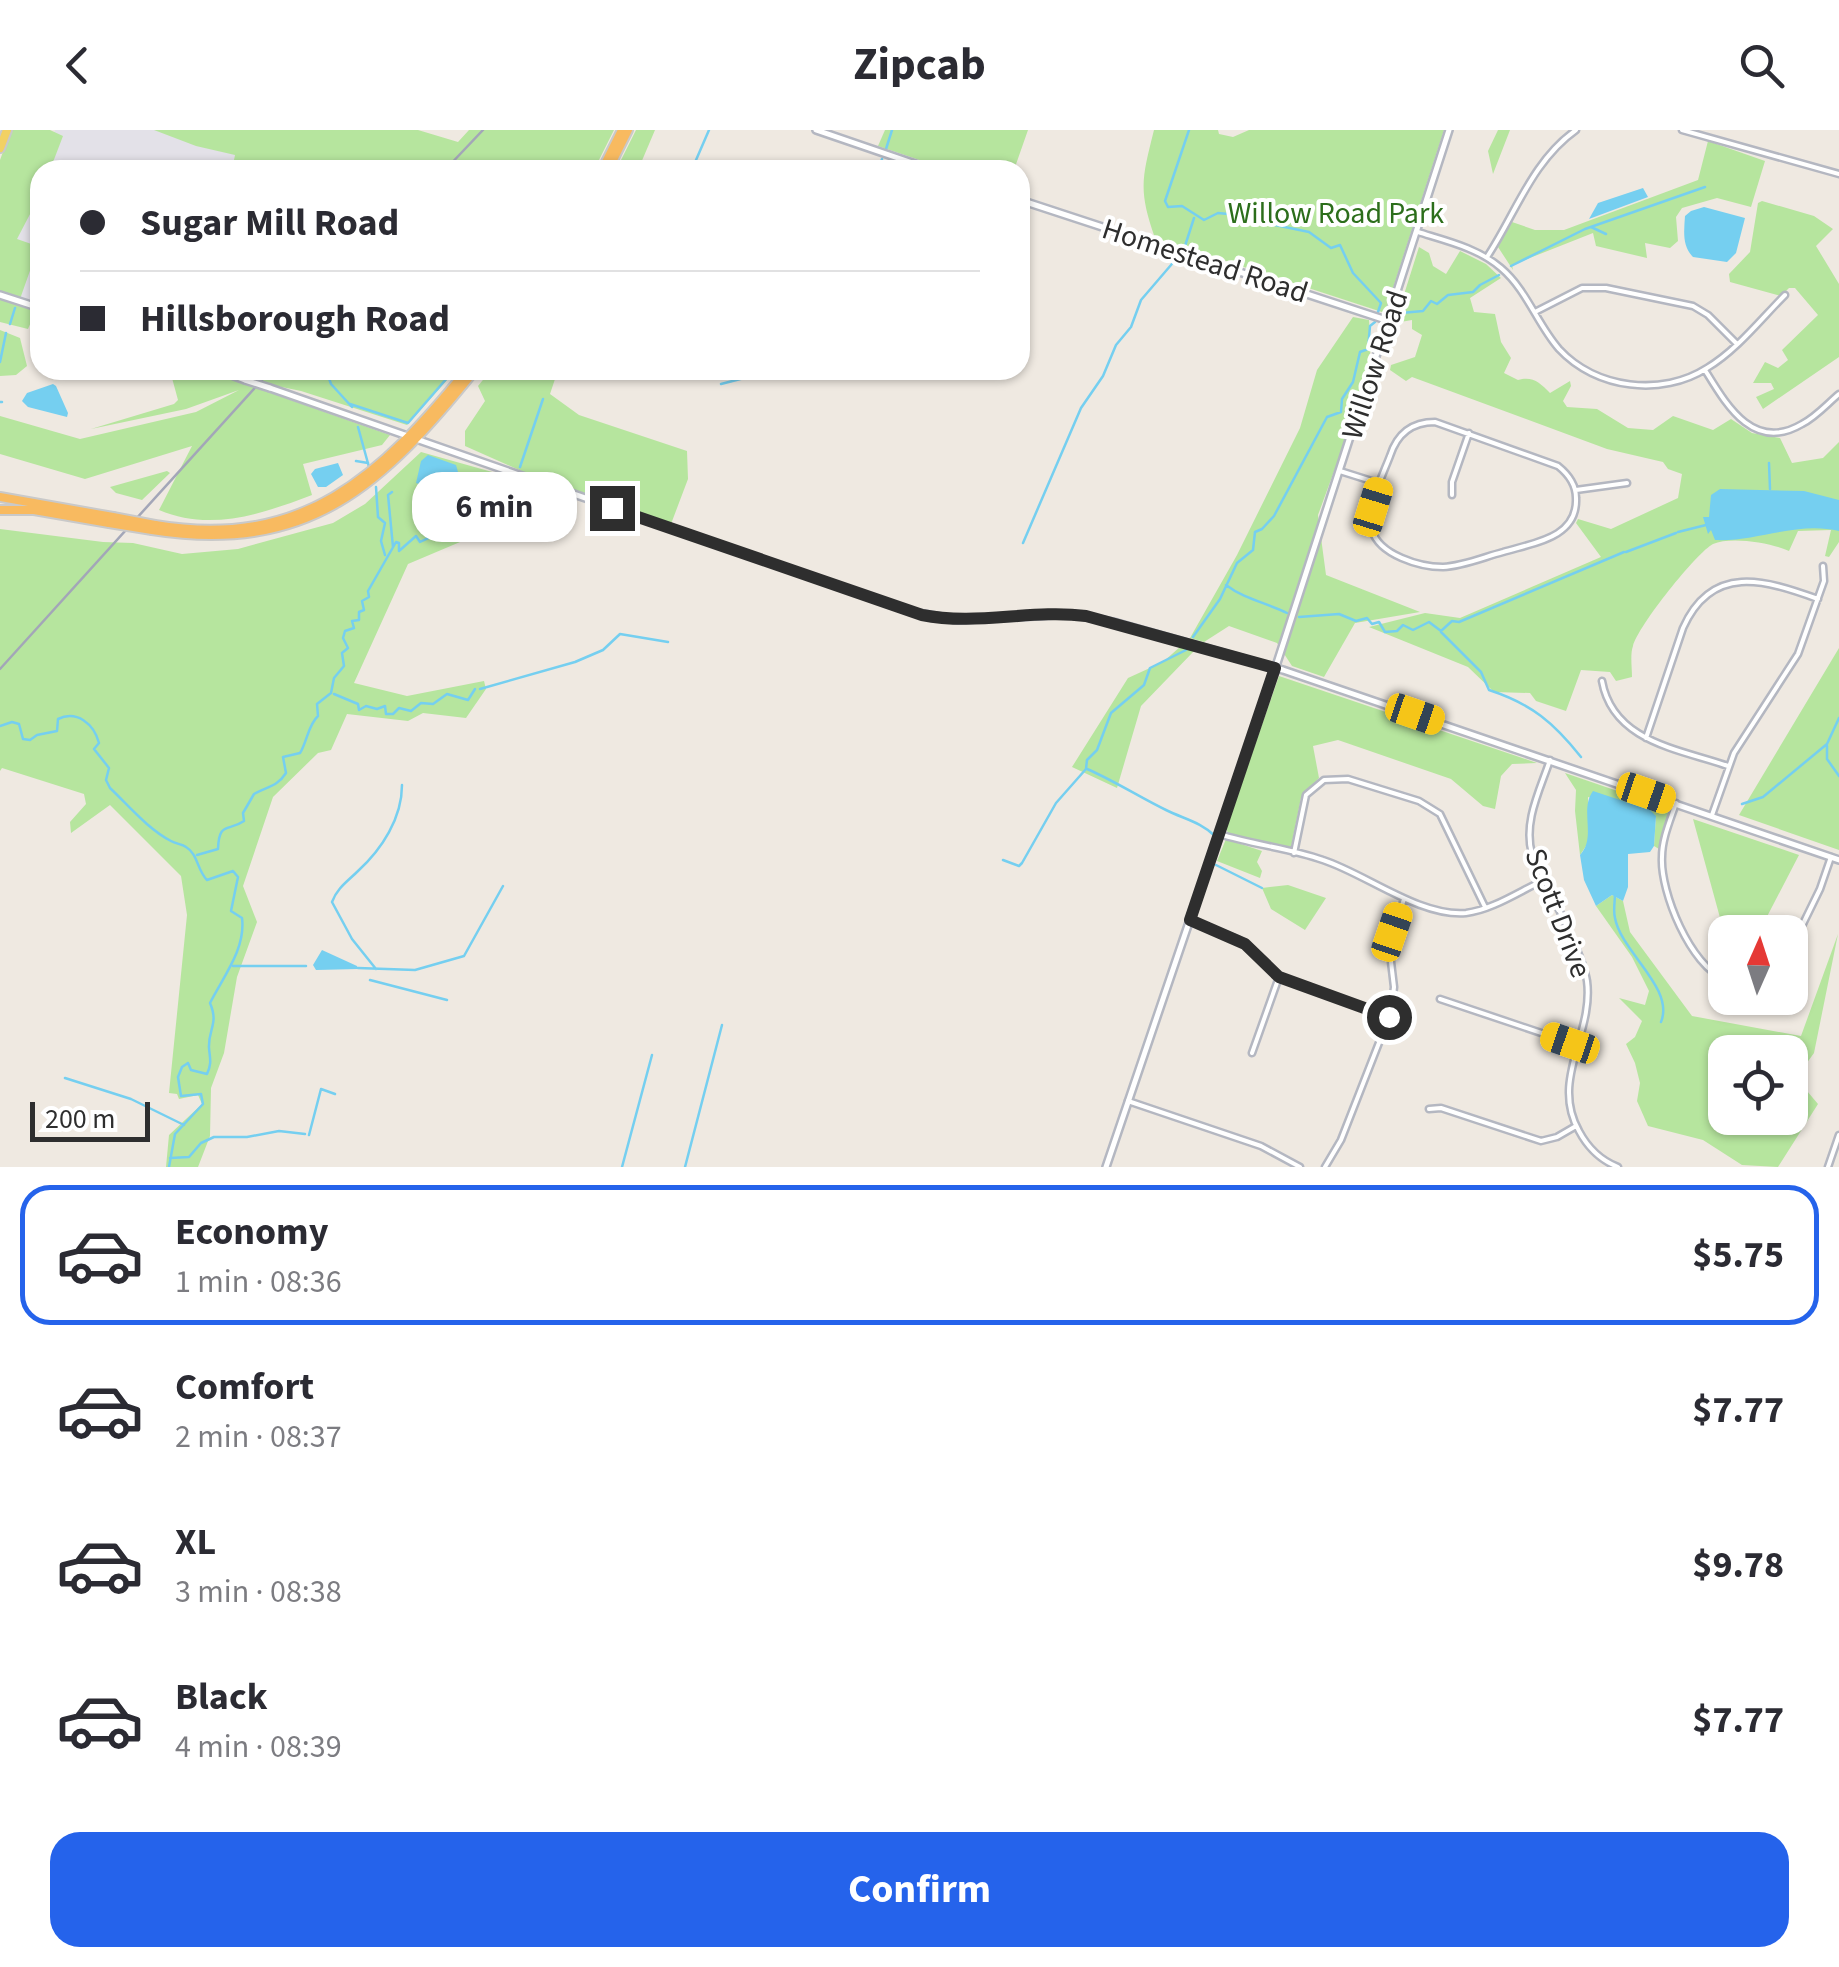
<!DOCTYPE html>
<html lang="en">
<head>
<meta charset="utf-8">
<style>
	body { margin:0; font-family:"Source Sans 3",sans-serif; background:#f7f7f7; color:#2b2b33; height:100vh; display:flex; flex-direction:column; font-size:38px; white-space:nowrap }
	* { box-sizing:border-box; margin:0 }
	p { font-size:32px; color:#7c7c81 }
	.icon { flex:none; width:55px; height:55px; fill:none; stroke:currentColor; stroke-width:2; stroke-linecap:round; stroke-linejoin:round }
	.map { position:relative; height:1037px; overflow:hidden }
	.side { display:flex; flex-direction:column; background:#fff; flex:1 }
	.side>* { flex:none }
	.hud { position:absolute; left:30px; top:30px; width:1000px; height:220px; border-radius:30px; box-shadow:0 2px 8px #0004; display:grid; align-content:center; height:220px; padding:0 50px; background:#fff }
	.needle { width:65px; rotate:3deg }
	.controls { position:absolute; left:1708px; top:785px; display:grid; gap:20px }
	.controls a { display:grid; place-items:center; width:100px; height:100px; border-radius:20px; background:#fff; box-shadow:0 2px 8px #0004; font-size:50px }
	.scale { position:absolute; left:30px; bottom:25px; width:120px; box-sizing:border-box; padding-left:10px; border:5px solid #2e2e2e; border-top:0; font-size:28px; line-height:35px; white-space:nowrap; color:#2e2e2e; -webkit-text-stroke:8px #fff; paint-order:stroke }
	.end { position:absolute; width:45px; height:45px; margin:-22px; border:12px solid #2e2e2e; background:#fff; box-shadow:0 0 0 5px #fff }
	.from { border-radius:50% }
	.bubble { position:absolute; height:70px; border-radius:30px; background:#fff; box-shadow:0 2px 8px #0004; font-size:32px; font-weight:700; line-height:70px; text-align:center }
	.car { position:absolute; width:30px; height:60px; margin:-30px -15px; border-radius:12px; box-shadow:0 0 8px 2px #0007; background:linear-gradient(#f5c518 24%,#345 0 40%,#f5c518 0 76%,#345 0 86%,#f5c518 0) }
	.hud b { display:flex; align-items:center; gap:35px; height:95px; font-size:38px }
	.hud b+b { border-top:2px solid #e1e1e2 }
	.hud i { width:25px; height:25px; background:#2b2b33 }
	ul { padding:18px 0 0; list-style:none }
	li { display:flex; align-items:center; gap:30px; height:140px; margin:0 20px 15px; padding:0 30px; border:5px solid transparent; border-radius:30px }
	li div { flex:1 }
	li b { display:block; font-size:38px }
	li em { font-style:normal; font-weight:700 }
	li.selected { border-color:#2563eb }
	li>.icon { width:90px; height:90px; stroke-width:1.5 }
	.action { display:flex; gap:20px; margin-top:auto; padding:20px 50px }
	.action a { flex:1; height:115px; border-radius:30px; background:#2563eb; color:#fff; font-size:40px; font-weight:700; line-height:115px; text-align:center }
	header { display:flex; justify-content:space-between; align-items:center; height:130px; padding:0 50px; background:#fff; font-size:45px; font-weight:700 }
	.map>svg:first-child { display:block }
	.industrial { fill:#e3e1e8 }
	.green { fill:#b6e59e; fill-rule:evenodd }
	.water { fill:#75cff0 }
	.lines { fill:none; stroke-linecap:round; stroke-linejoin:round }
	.stream { stroke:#75cff0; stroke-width:2.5 }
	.minor-casing { stroke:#b4b7c1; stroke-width:9 }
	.tertiary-casing { stroke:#b4b7c1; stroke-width:10 }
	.primary-casing { stroke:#c9c9c9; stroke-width:12 }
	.trunk-casing { stroke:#c9c9c9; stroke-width:12 }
	.minor { stroke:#fff; stroke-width:4 }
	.tertiary { stroke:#fff; stroke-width:5 }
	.primary { stroke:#f2d163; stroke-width:8 }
	.trunk { stroke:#f8ba60; stroke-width:8 }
	.rail { stroke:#a3a6b8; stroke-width:2.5 }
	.tertiary-bridge-casing { stroke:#b4b7c1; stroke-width:10; stroke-linecap:butt }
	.trunk-bridge-casing { stroke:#c9c9c9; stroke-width:12; stroke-linecap:butt }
	.tertiary-bridge { stroke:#fff; stroke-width:5 }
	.trunk-bridge { stroke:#f8ba60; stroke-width:8 }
	.route { stroke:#2e2e2e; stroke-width:12 }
	.labels { text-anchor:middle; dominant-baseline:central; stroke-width:8; stroke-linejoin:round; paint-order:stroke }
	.park-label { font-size:30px; fill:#2c6e1b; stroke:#fff }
	.street-label { font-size:30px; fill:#2e2e2e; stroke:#fff }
</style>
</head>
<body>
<header><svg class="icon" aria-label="back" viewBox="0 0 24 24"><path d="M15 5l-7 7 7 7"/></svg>Zipcab<svg class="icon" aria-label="search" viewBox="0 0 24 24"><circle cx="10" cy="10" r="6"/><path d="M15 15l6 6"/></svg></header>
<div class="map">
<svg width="1839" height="1037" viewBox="0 0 1839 1037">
	<rect width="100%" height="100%" fill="#efe9e1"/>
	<path class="industrial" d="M55 0H172L241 25 235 40H40Z
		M40 40V174L0 160V143Z"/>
	<path class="green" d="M11 0H50L63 6 50 40H40V65L17 109 40 117V137L32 135 20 169 0 161V30Z
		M154 0H418L458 12 469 0H614L594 40H232L235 25 196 16Z
		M636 0H655L638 40H616Z
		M885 0H1028L1014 40H949L878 16Z
		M1154 0H1218L1219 4 1233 7 1249 0H1444L1385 183 1155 108C1138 60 1142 48 1154 0Z
		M1498 0H1510L1493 44 1488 21Z
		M1708 11 1765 31 1751 77 1717 68 1682 78 1676 87 1678 111 1670 118 1645 113 1647 128 1596 116 1593 103 1512 135 1513 140 1498 117 1512 92 1535 100H1564L1698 50Z
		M1762 71 1814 86 1833 99 1816 116 1839 154V227L1763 279 1756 267 1774 259 1771 253H1753L1765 232 1778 238 1788 230 1782 220 1818 185 1795 158H1789L1781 166 1730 152 1729 144 1750 122 1758 73Z
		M1419 117 1429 123 1433 136 1446 144 1460 121 1486 134 1501 148 1470 168 1474 182 1495 184 1501 212 1511 228 1504 243 1518 250C1533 246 1540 253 1550 263L1570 251 1571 256 1563 271 1567 277 1597 279 1628 298 1653 300 1673 286 1713 300 1731 289 1752 303 1780 308 1792 333 1823 328 1839 312V412L1829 427 1825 426 1831 400 1798 401 1789 421C1772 413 1731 406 1713 414 1697 422 1638 496 1633 516 1630 524 1632 538 1632 547L1616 551 1610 542 1581 540 1566 581 1536 571 1530 563 1494 562 1468 537 1369 497 1425 483 1460 488 1601 427 1576 393 1578 389 1611 399 1678 368 1682 344 1668 339 1663 332 1607 319 1412 247 1406 251 1390 240 1391 235 1415 227 1422 205 1412 199V190L1395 193Z
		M0 169 32 180 35 183 28 199 0 192Z
		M1353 187 1369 190 1371 219 1358 276 1318 385 1326 445 1420 482 1355 493 1324 547 1292 536 1277 513 1229 496 1204 512 1190 508 1237 425 1300 298 1317 240Z
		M0 200 20 208 27 236 16 245 0 246Z
		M173 240H206L390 305 382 315 303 334 312 365C262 384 210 402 159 380L192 316 85 349 0 324V286L80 309 196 282 239 260 186 279 91 299 174 274 178 270 172 248Z
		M231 240H456L407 295 301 261 272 255Z
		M491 240H558L550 264 579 285 687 321 688 349 671 394 526 343 465 316V301L485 271 478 256Z
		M421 322 514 348 504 357 479 404 408 434 354 553 407 566 484 551 486 559 466 588 423 583 408 591 347 584 331 620 318 623 273 667 243 756 257 792 237 847 224 923 211 958 210 1006 198 1037H166L169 1005 202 974 198 965 179 969 177 964 169 963 187 785 181 746 110 675 71 703 70 692 86 674 84 664 2 638 0 641V399L103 412 133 413 182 424 238 419 333 393 365 374Z
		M167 341 170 343 142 370 116 363 110 357Z
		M1181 516 1195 520 1141 576 1117 658 1072 637 1128 548 1163 532Z
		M1839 518V720L1739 685Z
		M1279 546 1537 633 1512 634 1501 646 1495 679 1483 676 1451 649 1338 610 1313 616 1319 648 1301 668 1291 717 1253 712 1228 703 1226 698Z
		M1565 643 1670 679 1659 719 1654 716 1656 686 1588 667V713L1580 725 1575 681 1576 660Z
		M1693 689 1799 725 1759 802H1741L1722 795Z
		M1226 709 1262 721 1257 732 1262 741 1260 748 1217 731Z
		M1288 755 1326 768 1305 800 1271 779 1262 758Z
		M1612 765 1623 771 1630 802 1692 886 1801 906 1838 804 1814 923 1796 948 1818 974 1778 1037 1742 1035 1703 1010 1648 996 1637 971 1640 953 1635 933 1626 914 1635 907 1642 891 1619 868 1645 875 1649 861 1632 827 1596 776ZM1725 922H1790V988H1725Z"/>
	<path class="water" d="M1643 58 1648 67 1589 89 1598 73Z
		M1704 77 1745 88 1736 123 1727 132 1693 127C1682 116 1684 101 1685 86L1691 81Z
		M53 254 56 256 68 283 67 287 28 277 22 271 27 263Z
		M428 325 456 335 458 342 450 362 444 363 416 353 421 331Z
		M338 333 343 345 326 357H318L311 344 315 339Z
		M1720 359 1804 361 1839 370V401C1797 391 1757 412 1715 410L1711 400 1708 404 1703 387H1709L1711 365Z
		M1593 661 1650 680 1656 686 1654 716 1650 722 1628 724V757L1623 771 1612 765 1596 776 1584 750 1580 725C1597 707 1579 680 1593 661Z
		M322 820 357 836 358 839 316 840 313 835Z"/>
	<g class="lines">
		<path class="stream" d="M1189 0 1165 71 1168 77 1182 76 1204 90 1218 83 1228 84 1240 93 1260 92 1309 102 1331 118 1340 115 1353 143 1381 173 1378 182
			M886 19 892 0
			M693 37 709 0
			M878 40 882 29
			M1591 97 1606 104
			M1184 119 1194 88
			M1511 136 1585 99 1705 57
			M1401 183 1423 181 1431 171 1437 174 1448 165 1473 162 1480 155 1499 145
			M10 194 15 178
			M0 232 6 203
			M326 240 331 254 352 277
			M721 254 775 240
			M0 272H2
			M350 274 408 293 454 240
			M358 297 369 337
			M356 331 368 333
			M1769 333 1770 359
			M520 337 543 269
			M376 357 378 387 385 393 381 411 385 425
			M392 362 388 365 393 417
			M1678 402 1706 395
			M1023 413 1081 278 1103 246 1116 215 1131 197 1141 170 1177 128
			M1626 422 1676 403
			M1226 455C1244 469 1267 473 1287 483
			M1299 487 1339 484 1356 491 1367 488 1372 494 1379 492 1385 502 1397 501 1403 495 1413 500 1429 492 1441 501 1452 491 1459 492 1624 422
			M1441 502 1481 542 1489 560C1532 574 1554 593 1581 627
			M1193 507 1220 469 1237 433 1253 420 1255 402 1262 399 1274 386 1327 287 1341 282 1342 269 1353 252 1360 222 1368 219 1370 196 1375 192
			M480 559 575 532 603 520 620 504 668 512
			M334 564 358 574 359 580 366 576 377 579 385 576 386 584H393L399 578 411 581 421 573 433 574 447 564 468 570 475 559
			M0 596 12 592 19 594 23 609 30 610 37 605 57 601 58 589C77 580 94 594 99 613L94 619 109 638 106 650 110 658C129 676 148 699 171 711 176 714 182 714 186 717 198 724 197 740 207 750L233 741 238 747 231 781 242 788C246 819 223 847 210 873 219 894 208 899 209 918 210 929 212 933 207 944L191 940 188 933 182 937 178 947 181 966 201 964 203 974 175 1004 169 1037
			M1827 616V629L1839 646
			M1087 639C1115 651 1139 667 1166 680 1184 689 1201 692 1215 706
			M1742 674 1763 667 1827 614 1839 588
			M197 725 218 719C219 691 228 702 244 691L243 683 254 664C268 656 277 657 286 643L283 627 300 623C307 612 308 595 318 586L317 574 331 563 334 548 344 536 342 523 348 518 343 508 345 501 354 498 352 491 359 490V482L364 480 362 471 369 467 368 461 396 412 399 413V421L416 406 420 412C459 393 479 392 503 350
			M1003 730 1019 736 1022 733 1056 673 1086 639 1087 630 1097 620 1111 583 1144 555 1150 538 1186 520
			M1216 735 1262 758
			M1615 764C1615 771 1613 781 1615 788 1621 822 1675 858 1661 892
			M233 836H306
			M358 838 415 840 464 826 503 756
			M376 839 352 809 332 772C337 758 348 751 358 741 382 719 402 688 402 655
			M370 850 447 870
			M65 948 131 969 184 995
			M309 1005 321 959 335 964
			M170 1028 189 1027 201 1013 214 1007H247L279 1001 305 1004
			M622 1037 652 925
			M685 1037 722 895"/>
		<g class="minor-casing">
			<path id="minor" d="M1682 0 1839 44
				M1418 102C1447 111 1478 118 1501 138 1527 160 1537 194 1559 219 1596 259 1662 267 1707 238 1737 220 1761 189 1785 165
				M1487 127C1515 85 1532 31 1576 0
				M1535 182 1582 158H1606L1693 176 1708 185 1737 214
				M1705 240C1726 274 1753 323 1802 294 1816 287 1827 274 1839 264
				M1435 292 1558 336C1568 344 1576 354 1576 368 1578 408 1533 413 1503 422 1484 427 1463 436 1443 437 1420 437 1379 425 1372 400 1366 378 1382 347 1390 326 1397 304 1411 292 1435 292Z
				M1340 341 1378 353
				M1576 360 1627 353
				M1452 365V352L1469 303
				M1602 551C1613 612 1679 619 1728 636
				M1646 608 1683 498C1712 433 1765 450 1818 469
				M1550 630C1540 660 1523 692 1532 724 1546 755 1582 821 1587 851 1594 903 1550 950 1579 1001 1588 1018 1600 1030 1618 1037
				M1676 673C1670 691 1662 709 1662 727 1660 762 1691 837 1725 849
				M1712 685 1734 623 1798 524 1824 451 1823 436
				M1219 704C1254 715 1289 718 1323 730 1366 744 1420 787 1466 783 1492 780 1520 761 1544 750
				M1294 723 1306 665 1324 650 1348 649 1419 671 1440 684 1485 777
				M1190 790 1239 810 1279 847 1290 852 1389 887
				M1790 842 1800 800 1820 759 1831 727
				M1440 869 1577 915
				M1252 923 1279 847
				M1128 971 1261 1016 1300 1037
				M1429 979 1441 978 1541 1011 1557 1007 1576 996
				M1325 1037 1341 1010 1391 882 1394 857 1389 815 1404 769
				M1828 1037 1839 1005"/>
		</g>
		<g class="tertiary-casing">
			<path id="tertiary" d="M816 0 933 40
				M1020 70 1389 191
				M0 165 40 178
				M218 240 245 250
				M270 258 912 482 958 490 1072 484 1117 493 1283 540 1839 730
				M1106 1037 1278 530 1449 0"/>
		</g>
		<g class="primary-casing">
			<path id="primary" d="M0 18 7 0"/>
		</g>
		<g class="trunk-casing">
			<path id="trunk" d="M602 40 622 0
				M608 40 628 0
				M0 367 113 387
				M0 380H34L109 393
				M155 395C303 420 381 346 467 240
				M152 400C310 425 383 354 475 240"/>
		</g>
		<use href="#minor" class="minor"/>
		<use href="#tertiary" class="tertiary"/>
		<use href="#primary" class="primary"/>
		<use href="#trunk" class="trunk"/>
		<path class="rail" d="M445 40 483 0
			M0 539 271 240"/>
		<g class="tertiary-bridge-casing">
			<path id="tertiary-bridge" d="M245 250 270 258"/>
		</g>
		<g class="trunk-bridge-casing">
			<path id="trunk-bridge" d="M113 387 155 395
				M109 393 152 400"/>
		</g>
		<use href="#tertiary-bridge" class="tertiary-bridge"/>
		<use href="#trunk-bridge" class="trunk-bridge"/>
	</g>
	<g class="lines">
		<path class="route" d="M612 378 922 485C977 496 1031 479 1086 486L1275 538 1190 790 1245 814 1279 847 1389 887"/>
	</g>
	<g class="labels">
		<g class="park-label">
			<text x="1336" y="83">Willow Road Park</text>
		</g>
		<g class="street-label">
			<text transform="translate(1205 131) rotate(18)">Homestead Road</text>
			<text transform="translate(1375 235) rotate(-72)">Willow Road</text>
			<text transform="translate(1558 783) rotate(69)">Scott Drive</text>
		</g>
	</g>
</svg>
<div class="controls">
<a><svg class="needle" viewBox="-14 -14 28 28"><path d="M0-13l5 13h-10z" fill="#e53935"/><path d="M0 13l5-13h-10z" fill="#7c7c81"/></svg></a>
<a><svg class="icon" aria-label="locate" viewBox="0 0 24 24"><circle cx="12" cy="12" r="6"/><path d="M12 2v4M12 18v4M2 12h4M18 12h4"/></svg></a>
</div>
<div class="scale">200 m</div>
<i class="end from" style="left:1389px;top:887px"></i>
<i class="end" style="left:612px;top:378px"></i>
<div class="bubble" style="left:412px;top:342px;width:165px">6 min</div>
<i class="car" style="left:1373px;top:377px;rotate:17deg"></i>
<i class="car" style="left:1415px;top:584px;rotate:109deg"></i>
<i class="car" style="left:1646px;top:663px;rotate:109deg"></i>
<i class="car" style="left:1392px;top:802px;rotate:19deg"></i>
<i class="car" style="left:1570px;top:913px;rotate:289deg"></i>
<div class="hud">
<b><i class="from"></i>Sugar Mill Road</b>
<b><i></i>Hillsborough Road</b>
</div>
</div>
<section class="side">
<ul>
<li class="selected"><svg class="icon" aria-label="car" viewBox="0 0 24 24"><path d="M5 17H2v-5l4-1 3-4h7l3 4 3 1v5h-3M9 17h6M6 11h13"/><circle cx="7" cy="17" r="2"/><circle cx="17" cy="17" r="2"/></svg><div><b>Economy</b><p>1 min · 08:36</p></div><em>$5.75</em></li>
<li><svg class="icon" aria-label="car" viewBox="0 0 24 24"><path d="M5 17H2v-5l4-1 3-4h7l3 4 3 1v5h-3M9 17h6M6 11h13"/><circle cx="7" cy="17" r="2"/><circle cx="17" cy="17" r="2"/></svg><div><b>Comfort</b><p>2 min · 08:37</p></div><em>$7.77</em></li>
<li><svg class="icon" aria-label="car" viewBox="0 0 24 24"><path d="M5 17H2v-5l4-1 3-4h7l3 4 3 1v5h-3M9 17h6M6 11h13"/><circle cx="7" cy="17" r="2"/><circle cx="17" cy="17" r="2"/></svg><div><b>XL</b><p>3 min · 08:38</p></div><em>$9.78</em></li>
<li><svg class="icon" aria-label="car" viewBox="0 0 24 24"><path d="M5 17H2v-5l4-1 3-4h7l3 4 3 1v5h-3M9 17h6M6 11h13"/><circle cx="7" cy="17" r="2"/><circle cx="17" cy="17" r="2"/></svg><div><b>Black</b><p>4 min · 08:39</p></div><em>$7.77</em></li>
</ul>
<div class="action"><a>Confirm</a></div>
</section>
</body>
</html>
